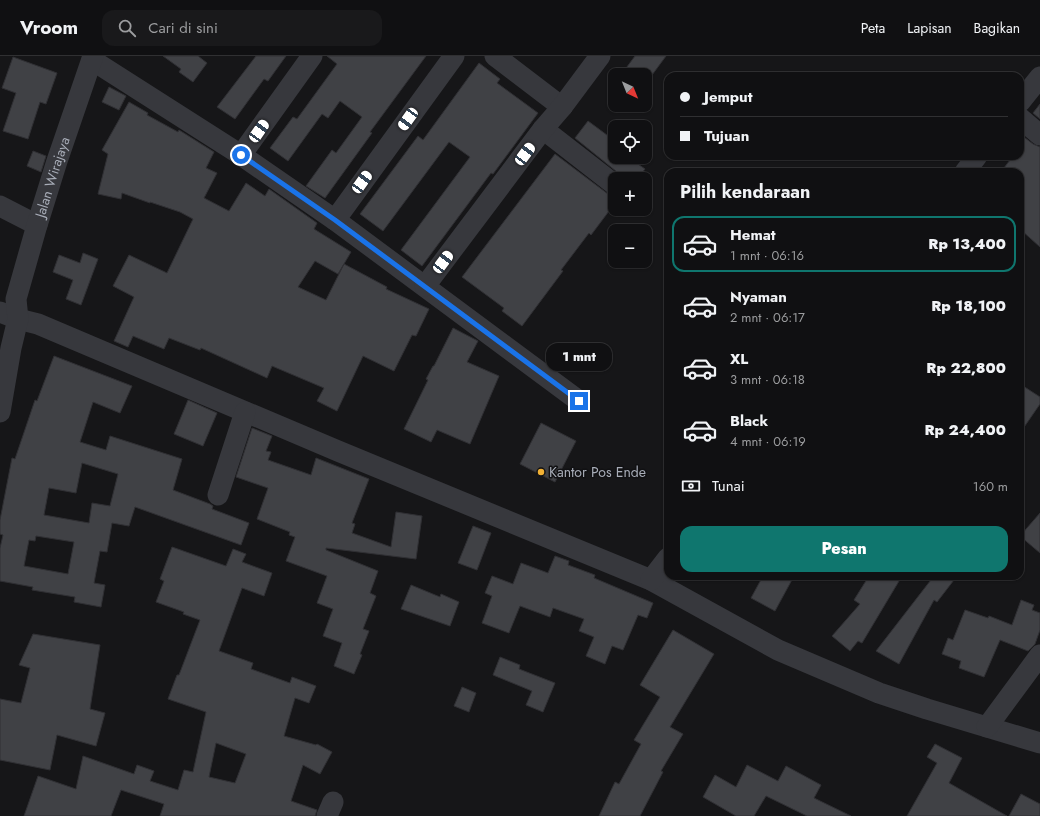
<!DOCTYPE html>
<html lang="id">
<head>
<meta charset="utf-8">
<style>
	body { margin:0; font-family:Jost,sans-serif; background:#19191b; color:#f1f3f6; height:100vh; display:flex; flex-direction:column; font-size:15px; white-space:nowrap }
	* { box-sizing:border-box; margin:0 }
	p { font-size:13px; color:#9c9d9f }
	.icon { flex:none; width:22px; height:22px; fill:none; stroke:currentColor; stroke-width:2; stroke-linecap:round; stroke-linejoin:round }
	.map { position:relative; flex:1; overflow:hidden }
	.panel { position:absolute; left:664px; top:112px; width:360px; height:412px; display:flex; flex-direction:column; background:#101012; border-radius:12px; box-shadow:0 1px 3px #0004,0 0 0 1px #303032 }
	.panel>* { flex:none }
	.guide { position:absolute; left:664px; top:16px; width:360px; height:88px; border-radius:12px; box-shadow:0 1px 3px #0004,0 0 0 1px #303032; display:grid; align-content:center; height:88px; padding:0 16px; background:#101012 }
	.needle { width:26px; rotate:137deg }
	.buttons { position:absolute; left:608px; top:12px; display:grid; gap:8px }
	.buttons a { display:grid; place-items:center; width:44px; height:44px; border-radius:8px; background:#101012; box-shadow:0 1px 3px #0004,0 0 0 1px #303032; font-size:20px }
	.end { position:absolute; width:18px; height:18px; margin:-9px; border:5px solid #1a73e8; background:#fff; box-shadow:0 0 0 2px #fff }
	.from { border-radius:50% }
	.bubble { position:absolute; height:28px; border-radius:12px; background:#101012; box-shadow:0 1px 3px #0004,0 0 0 1px #303032; font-size:13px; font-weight:800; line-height:28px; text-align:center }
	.car { position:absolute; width:12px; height:24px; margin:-12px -6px; border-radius:5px; box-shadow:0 0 3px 1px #0007; background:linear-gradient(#fff 24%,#345 0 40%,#fff 0 76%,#345 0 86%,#fff 0) }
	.guide b { display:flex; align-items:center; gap:14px; height:38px; font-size:15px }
	.guide b+b { border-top:1px solid #303032 }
	.guide i { width:10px; height:10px; background:#f1f3f6 }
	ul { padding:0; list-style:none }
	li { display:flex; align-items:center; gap:12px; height:56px; margin:0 8px 6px; padding:0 8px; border:2px solid transparent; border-radius:12px }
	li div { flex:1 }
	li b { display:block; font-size:15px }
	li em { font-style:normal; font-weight:800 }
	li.current { border-color:#0f766e }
	li>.icon { width:36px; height:36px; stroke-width:1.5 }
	h2 { padding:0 16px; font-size:18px; line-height:48px }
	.pay { display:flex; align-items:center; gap:10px; height:44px; padding:0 16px; font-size:15px }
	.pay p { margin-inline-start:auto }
	.button { display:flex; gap:8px; margin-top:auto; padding:8px 16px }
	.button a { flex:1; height:46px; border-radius:12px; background:#0f766e; color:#fff; font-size:16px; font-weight:800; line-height:46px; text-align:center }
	header { display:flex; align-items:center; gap:24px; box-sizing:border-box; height:56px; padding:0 20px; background:#101012; border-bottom:1px solid #303032 }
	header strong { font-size:19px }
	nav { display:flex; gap:22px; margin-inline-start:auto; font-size:14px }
	.search { width:280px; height:36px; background:#19191b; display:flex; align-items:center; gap:10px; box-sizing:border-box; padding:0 14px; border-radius:12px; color:#9c9d9f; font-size:15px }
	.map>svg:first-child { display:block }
	.building { fill:#404145; stroke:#303034; fill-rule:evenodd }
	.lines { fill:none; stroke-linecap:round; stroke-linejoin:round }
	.minor { stroke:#37383d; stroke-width:21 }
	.route { stroke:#1a73e8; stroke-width:5 }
	.poi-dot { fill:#f2b134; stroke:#111113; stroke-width:1.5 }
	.labels { text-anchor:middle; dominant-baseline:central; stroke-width:3; stroke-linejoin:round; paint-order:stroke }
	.street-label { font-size:14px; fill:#a8adb8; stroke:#111113 }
	.poi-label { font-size:14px; fill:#a8adb8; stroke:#111113; text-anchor:start }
</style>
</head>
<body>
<header>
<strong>Vroom</strong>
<div class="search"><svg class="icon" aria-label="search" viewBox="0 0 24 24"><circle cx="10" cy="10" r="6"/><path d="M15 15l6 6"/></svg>Cari di sini</div>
<nav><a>Peta</a><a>Lapisan</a><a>Bagikan</a></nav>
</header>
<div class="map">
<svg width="1040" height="760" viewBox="0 0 1040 760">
	<rect width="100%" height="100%" fill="#161618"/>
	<path class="building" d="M163 0H198L207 7 193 26 179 16 181 13Z
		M256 0H286L268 25 264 23 235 63 217 51Z
		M327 0H426L370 76 372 77 325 142 306 130 332 94 336 97 362 61 340 45 328 62 322 58 288 105 270 92 293 61 297 63 337 8Z
		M635 0H666L652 19H621Z
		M13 1 57 17 46 48 40 46 28 83 3 75 16 37 2 32Z
		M479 7 500 23 497 27 538 57 493 118 491 117 422 210 401 194 470 101 449 86 383 175 360 158 418 80 423 84Z
		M109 31 126 40 119 54 102 46Z
		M129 46 148 57 147 59 178 76 179 74 214 96 206 112 217 117 204 142 229 155 246 127 265 140 269 133 317 167 314 173 351 196 338 218 315 205 298 231 326 244 344 208 387 231 386 233 429 253 416 280 412 279 394 315 363 300 337 355 317 345 324 332 272 310 267 322 201 292 200 294 169 282 164 293 133 280 128 291 114 285 134 241 113 230 129 199 167 217 193 163 180 156 150 146V147L122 137 121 143 98 138 108 98 102 94Z
		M1040 48V63L1033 57Z
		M588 65 615 85V101H628L645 113 637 123H625L622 120 575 82Z
		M1020 78 1033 88 1040 91V191L1020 173V116H1001L1013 100H1020Z
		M33 95 46 100 41 116 27 110Z
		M555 98 608 138 615 141V147L591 179 589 177 561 214 563 215 522 270 502 255 504 252 462 221Z
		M83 197 98 203 81 249 66 243 73 224 53 216 59 199 80 207Z
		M453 272 478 285 467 306 499 320 470 388 437 374 431 386 404 373 428 324 426 323 433 310H434Z
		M54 300 132 330 120 357 93 346 80 386 106 394 110 380 182 403 173 434 210 448 213 450 212 453 249 467 241 489 135 451 129 470 112 467 107 496 100 495 94 527 105 529 101 551 74 546 75 541 32 534 33 531 0 525V492L3 479 0 478V464L12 402 15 403 35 344 37 345ZM82 407 118 418 110 450 92 447 89 467 44 459 49 432 76 437ZM36 480 74 486 68 518 24 510 29 484 35 485Z
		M1020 328 1040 341V348L1020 377Z
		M188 344 217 357 203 390 174 378Z
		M541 367 576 385 555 426 520 408Z
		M252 372 272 380 266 395 271 396 268 404 311 419 316 402 369 423 352 467 355 468 352 477 391 491 396 456 422 460 416 503 326 492V494L378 515 370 537 376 540 363 573 369 575 360 598 362 599 354 618 334 610 342 587 323 580 333 553 317 547 327 520 286 505 295 481 289 479 290 476 257 463 268 432 236 421Z
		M1040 457V497L1020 480Z
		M473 470 491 477 477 514 458 507Z
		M172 491 226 510 233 493 246 498 242 506 272 517 264 540 242 532 219 595 253 607 251 613 290 627 292 621 316 630 309 647 295 642 284 680 316 689 317 688 332 696 320 718 303 709 291 745 317 754 315 760H160L164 748 121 734 111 760H24L38 720 76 733 83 700 134 718 137 709 154 715 150 725 178 734 184 714 193 716 206 656 168 643 177 619H179L200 564 183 558 184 556 156 546 164 525 160 523ZM216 687 246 698 235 727 209 721Z
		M555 500 569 505 568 509 595 519 594 522 653 547 647 562 638 559 623 594 612 590 605 608 586 600 594 581 579 575 584 563 553 552 550 561 520 550 509 577 482 567 492 540 485 537 492 520 513 528 521 507 548 517Z
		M763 520H794L775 555 751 542Z
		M869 520H902L862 587 858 585 850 595 832 580 860 548 854 544Z
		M934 520H957L937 546 934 544 899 608 876 595Z
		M411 529 440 541 441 538 459 546 450 570 401 553Z
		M1021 544 1034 549 1032 554 1040 557V574L1035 588 1028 595 1000 584 984 621 959 612 961 605 942 598 948 582 953 584 965 554 988 562 989 560 1012 569Z
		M673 574 714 598 670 671 683 678 661 715 663 716 640 760H599L615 726 619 728 641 688 634 684 660 641 640 629Z
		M33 578 100 589 90 653 105 657 96 690 57 679 50 714 0 704V643L21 647 30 612 19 609Z
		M500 601 520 609 519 613 555 627 543 656 526 649 532 635 493 619Z
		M462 631 476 637 469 656 454 650Z
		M935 688 962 702 949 727 1007 760H907L937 707 927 701Z
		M747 709 778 725 786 710 821 729 814 742 851 760H807L766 740 754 760H736L703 741 715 719 736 731Z
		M1021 738 1040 748V760H1009Z"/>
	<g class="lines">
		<g class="minor">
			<path d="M495 0 562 51"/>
			<path d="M92 4 241 99 335 164 579 345"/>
			<path d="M1020 46 1040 21"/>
			<path d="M1020 62 1040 79"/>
			<path d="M543 73 615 129"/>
			<path d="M241 99 312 0"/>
			<path d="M965 116 977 100"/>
			<path d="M0 150 37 169"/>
			<path d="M335 164 454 0"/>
			<path d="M425 230 543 73 562 51 600 0"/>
			<path d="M0 256 18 263 38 268 338 395 651 524 778 594 879 637 927 653 1040 687"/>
			<path id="s1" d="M0 356 11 292 18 263 16 243 37 169 57 105 93 0"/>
			<path d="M218 439 245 356"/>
			<path d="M651 524 668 502"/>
			<path d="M987 671 1040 599"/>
			<path d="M327 760 333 746"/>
		</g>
	</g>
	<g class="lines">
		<path class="route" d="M241 99 335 164 579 345"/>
	</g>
	<circle class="poi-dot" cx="541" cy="416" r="4"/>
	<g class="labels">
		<g class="street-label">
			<text stroke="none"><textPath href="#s1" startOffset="242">Jalan Wirajaya</textPath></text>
		</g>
		<g class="poi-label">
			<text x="549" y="416">Kantor Pos Ende</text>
		</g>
	</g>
</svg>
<div class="buttons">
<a><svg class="needle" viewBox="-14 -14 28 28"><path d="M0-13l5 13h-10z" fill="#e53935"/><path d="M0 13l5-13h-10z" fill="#9c9d9f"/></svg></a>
<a><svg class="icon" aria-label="locate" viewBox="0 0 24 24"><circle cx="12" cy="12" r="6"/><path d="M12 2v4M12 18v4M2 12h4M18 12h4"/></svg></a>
<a>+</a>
<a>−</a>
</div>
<i class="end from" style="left:241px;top:99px"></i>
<i class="end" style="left:579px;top:345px"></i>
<div class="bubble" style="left:546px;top:287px;width:66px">1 mnt</div>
<i class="car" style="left:408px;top:63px;rotate:216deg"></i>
<i class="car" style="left:259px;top:75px;rotate:35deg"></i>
<i class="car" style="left:525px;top:98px;rotate:37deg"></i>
<i class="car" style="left:362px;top:126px;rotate:36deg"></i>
<i class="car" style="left:443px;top:206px;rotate:37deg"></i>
<div class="guide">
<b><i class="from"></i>Jemput</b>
<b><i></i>Tujuan</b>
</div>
<section class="panel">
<h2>Pilih kendaraan</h2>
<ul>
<li class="current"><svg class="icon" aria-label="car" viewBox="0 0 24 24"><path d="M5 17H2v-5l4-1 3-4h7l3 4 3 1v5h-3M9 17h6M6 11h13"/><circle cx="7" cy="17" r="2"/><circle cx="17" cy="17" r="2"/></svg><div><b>Hemat</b><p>1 mnt · 06:16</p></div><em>Rp 13,400</em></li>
<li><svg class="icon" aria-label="car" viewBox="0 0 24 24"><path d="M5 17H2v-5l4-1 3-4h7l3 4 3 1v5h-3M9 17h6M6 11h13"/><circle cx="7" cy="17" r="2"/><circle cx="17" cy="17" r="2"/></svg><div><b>Nyaman</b><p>2 mnt · 06:17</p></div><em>Rp 18,100</em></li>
<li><svg class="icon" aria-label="car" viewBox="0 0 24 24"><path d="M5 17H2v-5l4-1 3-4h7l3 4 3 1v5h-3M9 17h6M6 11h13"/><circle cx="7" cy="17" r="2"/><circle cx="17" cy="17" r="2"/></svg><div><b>XL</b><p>3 mnt · 06:18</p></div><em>Rp 22,800</em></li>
<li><svg class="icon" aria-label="car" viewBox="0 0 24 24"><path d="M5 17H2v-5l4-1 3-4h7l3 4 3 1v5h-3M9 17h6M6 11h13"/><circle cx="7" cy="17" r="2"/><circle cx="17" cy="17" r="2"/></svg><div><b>Black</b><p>4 mnt · 06:19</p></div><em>Rp 24,400</em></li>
</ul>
<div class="pay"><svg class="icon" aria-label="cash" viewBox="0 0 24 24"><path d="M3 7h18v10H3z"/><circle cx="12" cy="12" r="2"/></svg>Tunai<p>160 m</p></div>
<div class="button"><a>Pesan</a></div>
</section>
</div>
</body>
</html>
